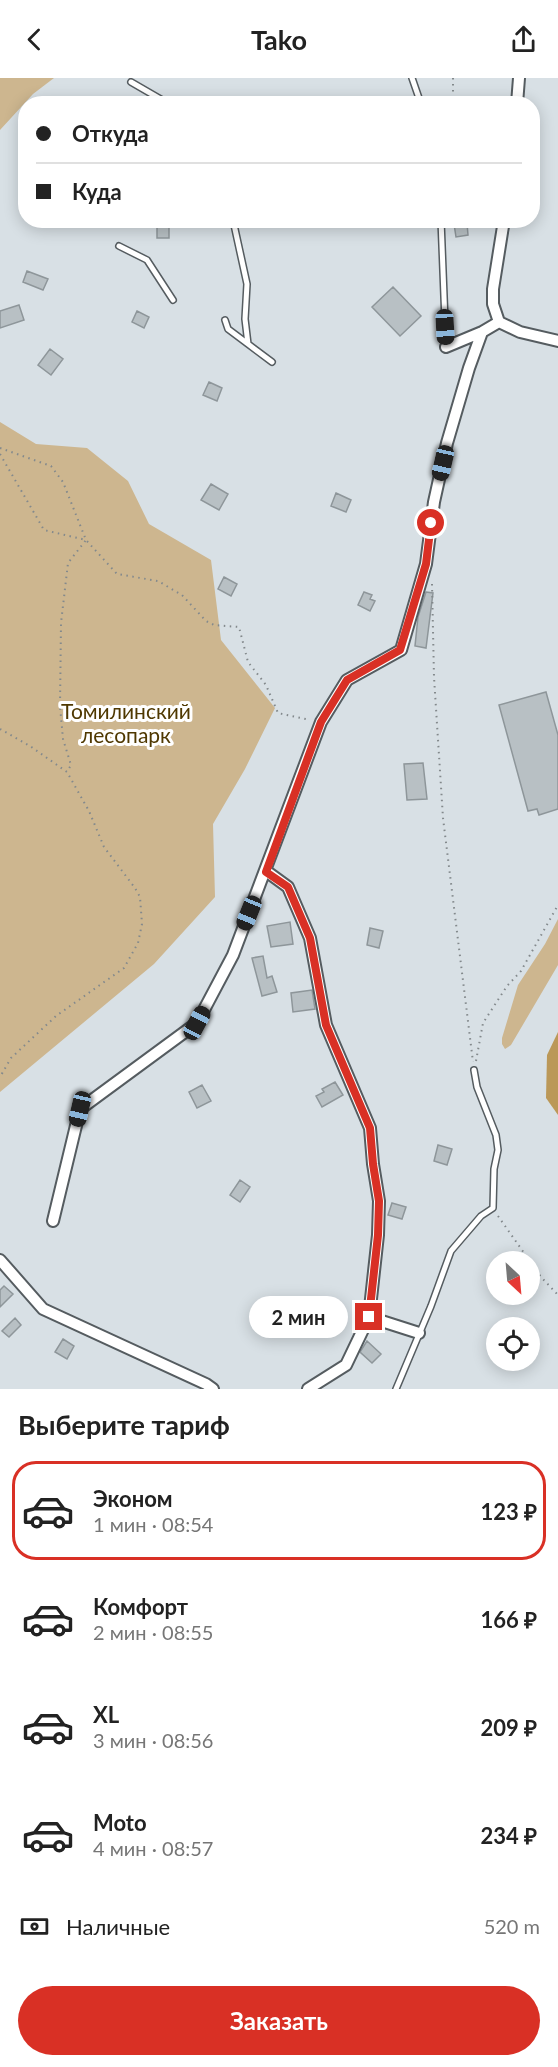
<!DOCTYPE html>
<html lang="ru">
<head>
<meta charset="utf-8">
<style>
	body { margin:0; font-family:Lato,sans-serif; background:#f2f2f2; color:#222; height:100vh; display:flex; flex-direction:column; font-size:22px; white-space:nowrap }
	* { box-sizing:border-box; margin:0 }
	p { font-size:20px; color:#767676 }
	.icon { flex:none; width:33px; height:33px; fill:none; stroke:currentColor; stroke-width:2; stroke-linecap:round; stroke-linejoin:round }
	.map { position:relative; height:1311px; overflow:hidden }
	.details { display:flex; flex-direction:column; background:#fff; flex:1 }
	.details>* { flex:none }
	.guide { position:absolute; left:18px; top:18px; width:522px; height:132px; border-radius:24px; box-shadow:0 3px 15px #0003; display:grid; align-content:center; height:132px; padding:0 18px; background:#fff }
	.needle { width:39px; rotate:154deg }
	.controls { position:absolute; left:486px; top:1173px; display:grid; gap:12px }
	.controls a { display:grid; place-items:center; width:54px; height:54px; border-radius:50%; background:#fff; box-shadow:0 3px 15px #0003; font-size:30px }
	.end { position:absolute; width:27px; height:27px; margin:-14px; border:8px solid #d93025; background:#fff; box-shadow:0 0 0 3px #fff }
	.from { border-radius:50% }
	.bubble { position:absolute; height:42px; border-radius:21px; background:#fff; box-shadow:0 3px 15px #0003; font-size:20px; font-weight:700; line-height:42px; text-align:center }
	.car { position:absolute; width:18px; height:36px; margin:-18px -9px; border-radius:8px; box-shadow:0 0 4px 2px #0007; background:linear-gradient(#222 24%,#8ab4d8 0 40%,#222 0 76%,#8ab4d8 0 86%,#222 0) }
	.guide b { display:flex; align-items:center; gap:21px; height:57px; font-size:22px }
	.guide b+b { border-top:2px solid #e0e0e0 }
	.guide i { width:15px; height:15px; background:#222 }
	ul { padding:0; list-style:none }
	li { display:flex; align-items:center; gap:18px; height:99px; margin:0 12px 9px; padding:0 6px; border:3px solid transparent; border-radius:24px }
	li div { flex:1 }
	li b { display:block; font-size:22px }
	li em { font-style:normal; font-weight:700 }
	li.current { border-color:#d93025 }
	li>.icon { width:54px; height:54px; stroke-width:1.5 }
	h2 { padding:0 18px; font-size:27px; line-height:72px }
	.pay { display:flex; align-items:center; gap:15px; height:66px; padding:0 18px; font-size:22px }
	.pay p { margin-inline-start:auto }
	.cta { display:flex; gap:12px; margin-top:auto; padding:12px 18px }
	.cta a { flex:1; height:69px; border-radius:36px; background:#d93025; color:#fff; font-size:24px; font-weight:700; line-height:69px; text-align:center }
	header { display:flex; justify-content:space-between; align-items:center; height:78px; padding:0 18px; background:#fff; font-size:27px; font-weight:700 }
	.map>svg:first-child { display:block }
	.green { fill:#cdb68f }
	.water { fill:#bb9858 }
	.building { fill:#b8c0c4; stroke:#8e969a; stroke-width:1.5 }
	.lines { fill:none; stroke-linecap:round; stroke-linejoin:round }
	.service-casing { stroke:#555c60; stroke-width:8 }
	.minor-casing { stroke:#555c60; stroke-width:14 }
	.path { stroke:#83898c; stroke-width:2; stroke-dasharray:1.5 4.5; stroke-linecap:butt }
	.service { stroke:#fff; stroke-width:5 }
	.minor { stroke:#fff; stroke-width:10 }
	.route { stroke:#d93025; stroke-width:8 }
	.labels { text-anchor:middle; dominant-baseline:central; stroke-width:6; stroke-linejoin:round; paint-order:stroke }
	.park-label { font-size:21px; fill:#4f3801; stroke:#fff }
</style>
</head>
<body>
<header><svg class="icon" aria-label="back" viewBox="0 0 24 24"><path d="M15 5l-7 7 7 7"/></svg>Tako<svg class="icon" aria-label="share" viewBox="0 0 24 24"><path d="M12 15V3M7 8l5-5 5 5M5 13v7h14v-7"/></svg></header>
<div class="map">
<svg width="558" height="1311" viewBox="0 0 558 1311">
	<rect width="100%" height="100%" fill="#d8e0e5"/>
	<path class="green" d="M0 0H54L33 16 0 52Z
		M0 344 36 366 87 370 128 403 149 446 211 482 221 562 275 630 245 691 213 746 215 819 154 886 0 1014Z
		M558 841V887L511 967 505 971 502 966V960L518 907 545 866Z"/>
	<path class="water" d="M558 954V1037L546 1020 547 977Z"/>
	<path class="building" d="M157 142H169V160H157Z
		M461 143 467 145 468 157 456 159 454 146Z
		M27 193 48 201 43 212 23 204Z
		M393 209 421 238 400 258 372 229Z
		M19 227 24 242 0 250V233Z
		M137 233 149 239 144 250 132 244Z
		M50 271 63 281 51 297 38 287Z
		M209 304 222 310 217 323 203 317Z
		M211 406 228 416 219 432 201 422Z
		M336 415 351 422 346 434 331 428Z
		M224 499 237 506 231 518 218 511Z
		M364 514 372 517 370 521 375 523 370 533 358 527Z
		M426 514 433 515 426 570 415 568 418 539Z
		M546 614 558 657V731L539 737 537 731 528 733 499 627Z
		M423 685 427 721 407 722 404 686Z
		M290 844 293 866 271 869 267 848Z
		M370 850 383 853 379 870 367 867Z
		M263 878 267 900 272 898 277 914 262 918 252 880Z
		M312 912 315 931 293 934 291 915Z
		M335 1004 343 1017 322 1029 316 1018 324 1014 322 1011Z
		M202 1007 211 1023 197 1030 189 1014Z
		M438 1067 452 1071 447 1087 434 1083Z
		M240 1102 250 1109 240 1124 230 1117Z
		M392 1125 406 1129 402 1141 388 1137Z
		M4 1208 13 1216 0 1229V1212Z
		M15 1240 21 1247 9 1259 2 1253Z
		M63 1261 74 1268 67 1281 55 1274Z
		M367 1263 381 1276 372 1285 360 1274Z"/>
	<g class="lines">
		<g class="service-casing">
			<path id="service" d="M412 0 421 26
				M131 4 169 26
				M233 142 247 206 245 241 248 266 272 284
				M441 142 446 269
				M119 168 147 182 173 222
				M225 242 228 251 248 266
				M396 1311 431 1228 451 1173 481 1138 493 1130 494 1091 498 1072 496 1057 477 1009 474 992"/>
		</g>
		<g class="minor-casing">
			<path id="minor" d="M517 26 519 0
				M504 142 493 211V226L499 244 520 254 558 263
				M446 269 482 254 499 244
				M266 793 288 809 310 860 326 947 370 1050 373 1086 379 1123 378 1157 369 1239
				M53 1143 80 1031 197 945 233 877 321 644 347 602 401 572 426 486 434 424 447 365 469 290 482 254
				M0 1182 43 1231 206 1306 213 1311
				M308 1311 346 1287 369 1239 419 1255"/>
		</g>
		<path class="path" d="M453 0V26
			M0 370 51 388 63 404 86 462 117 496 158 503 182 517 206 543 214 547 239 549 248 584 266 607 278 635 310 642
			M0 376 44 452 86 462 68 485 61 545 60 628 63 661 71 687 67 694
			M432 506 434 599 443 740 473 984
			M0 651 30 668 67 694 89 733 104 769 135 810 140 819 142 846 138 865 124 890 56 938 11 980 0 999
			M476 983 483 945 507 908 521 893 558 827
			M498 1138 541 1199 558 1217"/>
		<use href="#service" class="service"/>
		<use href="#minor" class="minor"/>
	</g>
	<g class="lines">
		<path class="route" d="M369 1239 378 1157 379 1123 373 1086 370 1050 326 947 310 860 288 809 266 794 321 644 347 602 400 572 426 486 431 445"/>
	</g>
	<g class="labels">
		<g class="park-label">
			<text x="126" y="632">Томилинский<tspan x="126" dy="24">лесопарк</tspan></text>
		</g>
	</g>
</svg>
<div class="controls">
<a><svg class="needle" viewBox="-14 -14 28 28"><path d="M0-13l5 13h-10z" fill="#e53935"/><path d="M0 13l5-13h-10z" fill="#767676"/></svg></a>
<a><svg class="icon" aria-label="locate" viewBox="0 0 24 24"><circle cx="12" cy="12" r="6"/><path d="M12 2v4M12 18v4M2 12h4M18 12h4"/></svg></a>
</div>
<i class="end from" style="left:431px;top:445px"></i>
<i class="end" style="left:369px;top:1239px"></i>
<div class="bubble" style="left:249px;top:1218px;width:99px">2 мин</div>
<i class="car" style="left:445px;top:249px;rotate:177deg"></i>
<i class="car" style="left:443px;top:385px;rotate:193deg"></i>
<i class="car" style="left:249px;top:835px;rotate:202deg"></i>
<i class="car" style="left:197px;top:945px;rotate:28deg"></i>
<i class="car" style="left:80px;top:1031px;rotate:193deg"></i>
<div class="guide">
<b><i class="from"></i>Откуда</b>
<b><i></i>Куда</b>
</div>
</div>
<section class="details">
<h2>Выберите тариф</h2>
<ul>
<li class="current"><svg class="icon" aria-label="car" viewBox="0 0 24 24"><path d="M5 17H2v-5l4-1 3-4h7l3 4 3 1v5h-3M9 17h6M6 11h13"/><circle cx="7" cy="17" r="2"/><circle cx="17" cy="17" r="2"/></svg><div><b>Эконом</b><p>1 мин · 08:54</p></div><em>123 ₽</em></li>
<li><svg class="icon" aria-label="car" viewBox="0 0 24 24"><path d="M5 17H2v-5l4-1 3-4h7l3 4 3 1v5h-3M9 17h6M6 11h13"/><circle cx="7" cy="17" r="2"/><circle cx="17" cy="17" r="2"/></svg><div><b>Комфорт</b><p>2 мин · 08:55</p></div><em>166 ₽</em></li>
<li><svg class="icon" aria-label="car" viewBox="0 0 24 24"><path d="M5 17H2v-5l4-1 3-4h7l3 4 3 1v5h-3M9 17h6M6 11h13"/><circle cx="7" cy="17" r="2"/><circle cx="17" cy="17" r="2"/></svg><div><b>XL</b><p>3 мин · 08:56</p></div><em>209 ₽</em></li>
<li><svg class="icon" aria-label="car" viewBox="0 0 24 24"><path d="M5 17H2v-5l4-1 3-4h7l3 4 3 1v5h-3M9 17h6M6 11h13"/><circle cx="7" cy="17" r="2"/><circle cx="17" cy="17" r="2"/></svg><div><b>Moto</b><p>4 мин · 08:57</p></div><em>234 ₽</em></li>
</ul>
<div class="pay"><svg class="icon" aria-label="cash" viewBox="0 0 24 24"><path d="M3 7h18v10H3z"/><circle cx="12" cy="12" r="2"/></svg>Наличные<p>520 m</p></div>
<div class="cta"><a>Заказать</a></div>
</section>
</body>
</html>
